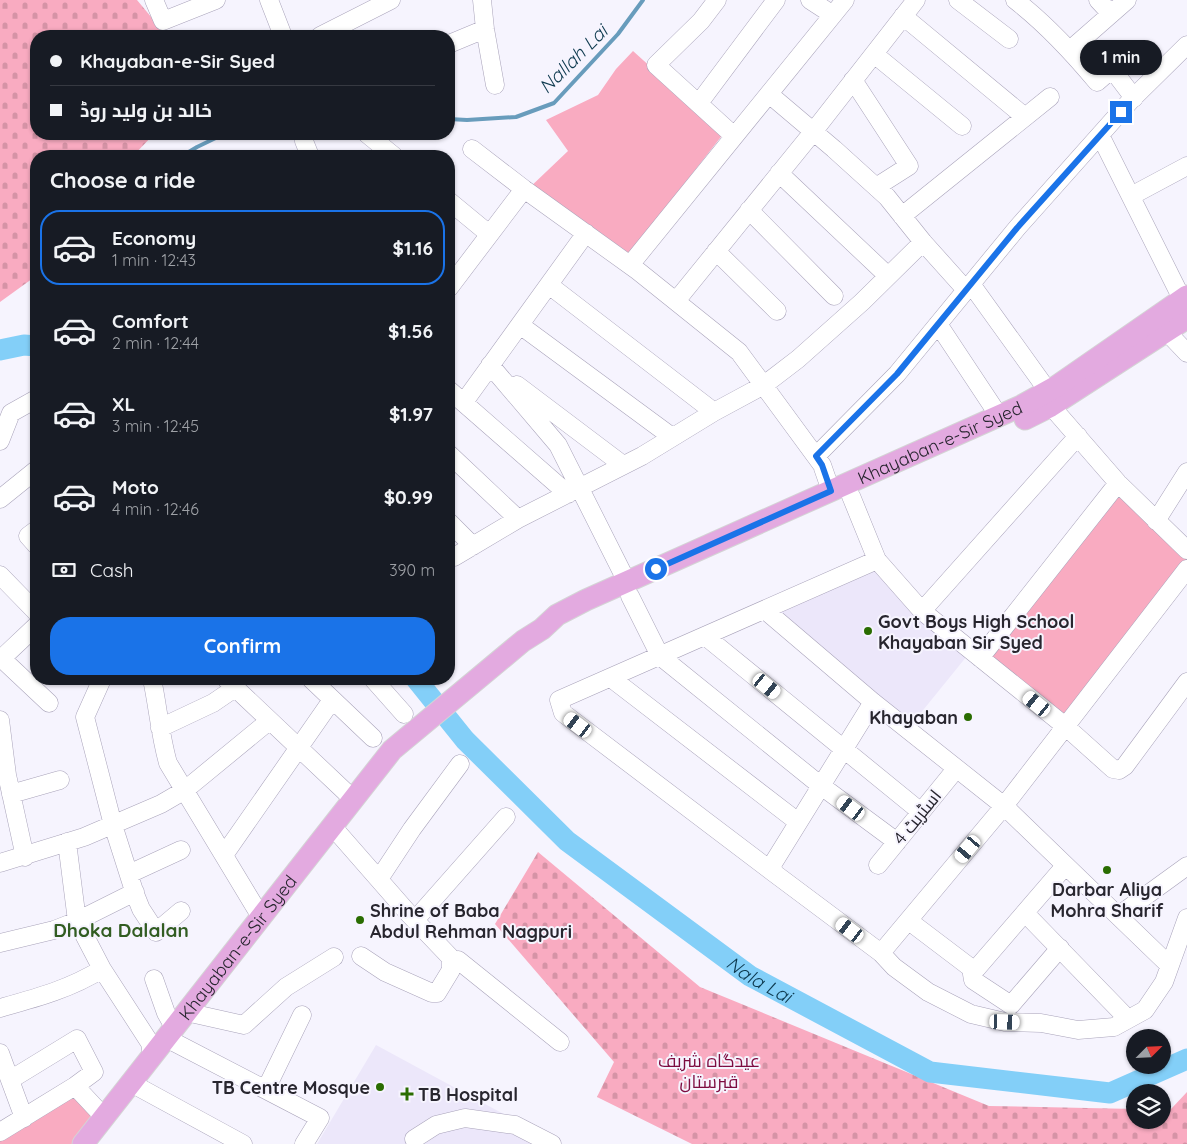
<!DOCTYPE html>
<html lang="en">
<head>
<meta charset="utf-8">
<style>
	body { margin:0; font-family:Quicksand,Cairo,sans-serif; background:#20242c; color:#f1f3f6; height:100vh; display:flex; flex-direction:column; font-size:19px; white-space:nowrap }
	* { box-sizing:border-box; margin:0 }
	p { font-size:16px; color:#9ea1a6 }
	.icon { flex:none; width:28px; height:28px; fill:none; stroke:currentColor; stroke-width:2; stroke-linecap:round; stroke-linejoin:round }
	.map { position:relative; flex:1; overflow:hidden }
	.drawer { position:absolute; left:30px; top:150px; width:425px; height:535px; display:flex; flex-direction:column; background:#171b24; border-radius:20px; box-shadow:0 1px 4px #0004 }
	.drawer>* { flex:none }
	.banner { position:absolute; left:30px; top:30px; width:425px; height:110px; border-radius:20px; box-shadow:0 1px 4px #0004; display:grid; align-content:center; height:110px; padding:0 20px; background:#171b24 }
	.needle { width:32px; rotate:66deg }
	.buttons { position:absolute; left:1126px; top:1029px; display:grid; gap:10px }
	.buttons a { display:grid; place-items:center; width:45px; height:45px; border-radius:50%; background:#171b24; box-shadow:0 1px 4px #0004; font-size:25px }
	.end { position:absolute; width:22px; height:22px; margin:-11px; border:6px solid #1a73e8; background:#fff; box-shadow:0 0 0 2px #fff }
	.from { border-radius:50% }
	.bubble { position:absolute; height:35px; border-radius:18px; background:#171b24; box-shadow:0 1px 4px #0004; font-size:16px; font-weight:800; line-height:35px; text-align:center }
	.car { position:absolute; width:15px; height:30px; margin:-15px -8px; border-radius:6px; box-shadow:0 0 4px 1px #0007; background:linear-gradient(#fff 24%,#345 0 40%,#fff 0 76%,#345 0 86%,#fff 0) }
	.banner b { display:flex; align-items:center; gap:18px; height:48px; font-size:19px }
	.banner b+b { border-top:1px solid #363941 }
	.banner i { width:12px; height:12px; background:#f1f3f6 }
	ul { padding:0; list-style:none }
	li { display:flex; align-items:center; gap:15px; height:75px; margin:0 10px 8px; padding:0 10px; border:2px solid transparent; border-radius:20px }
	li div { flex:1 }
	li b { display:block; font-size:19px }
	li em { font-style:normal; font-weight:800 }
	li.current { border-color:#1a73e8 }
	li>.icon { width:45px; height:45px; stroke-width:1.5 }
	h2 { padding:0 20px; font-size:22px; line-height:60px }
	.pay { display:flex; align-items:center; gap:12px; height:55px; padding:0 20px; font-size:19px }
	.pay p { margin-inline-start:auto }
	.action { display:flex; gap:10px; margin-top:auto; padding:10px 20px }
	.action a { flex:1; height:58px; border-radius:20px; background:#1a73e8; color:#fff; font-size:20px; font-weight:800; line-height:58px; text-align:center }
	.map>svg:first-child { display:block }
	.built { fill:#ece7fa }
	.green { fill:#f9abc1 }
	.cemetery { fill:url(#cemetery-stones) }
	.lines { fill:none; stroke-linecap:round; stroke-linejoin:round }
	.stream { stroke:#689cbc; stroke-width:4 }
	.river { stroke:#83cff8; stroke-width:21 }
	.minor-casing { stroke:#a9a3ba; stroke-width:19 }
	.major-casing { stroke:#d4d4d5; stroke-width:23 }
	.minor { stroke:#fff; stroke-width:18 }
	.major { stroke:#e3aae0; stroke-width:21 }
	.route { stroke:#1a73e8; stroke-width:6 }
	.poi-dot { fill:#2a6c01; stroke:#f6f4fe; stroke-width:2 }
	.labels { text-anchor:middle; dominant-baseline:central; stroke-width:4; stroke-linejoin:round; paint-order:stroke }
	.street-label { font-size:18px; fill:#28262f; stroke:#f6f4fe }
	.poi-label { font-size:18px; font-weight:bold; fill:#28262f; stroke:#f6f4fe; text-anchor:start }
	.park-label { font-size:18px; fill:#7d0b40; stroke:#f6f4fe }
	.water-label { font-size:19px; font-style:italic; fill:#0d394e; stroke:#f6f4fe }
	.neighbourhood-label { font-size:19px; font-weight:bold; fill:#325d22; stroke:#f6f4fe }
</style>
</head>
<body>
<div class="map">
<svg width="1187" height="1144" viewBox="0 0 1187 1144">
	<defs>
		<pattern id="cemetery-stones" width="16" height="16" patternUnits="userSpaceOnUse" patternTransform="scale(1.25)"><rect width="16" height="16" fill="#f9abc1"/><path d="M2 7V4a2 2 0 0 1 4 0v3zM10 15v-3a2 2 0 0 1 4 0v3z" fill="#d593a6"/></pattern>
	</defs>
	<rect width="100%" height="100%" fill="#f6f4fe"/>
	<path class="built" d="M877 560 971 651 907 730 765 610Z
		M376 1045 559 1144H317Z"/>
	<path class="green" d="M633 51 724 133 624 261 526 191 568 151 546 120 598 95 616 69Z
		M1118 483 1187 550V569L1065 726 980 658Z
		M75 1086 104 1117 83 1144H0V1132Z"/>
	<path class="cemetery" d="M0 0H137L167 36H36V134H154L133 156H36V276L0 302Z
		M538 852 700 987 989 1106 1135 1109V1120H1162L1163 1109H1171L1187 1092V1144H692L597 1097 614 1062 495 924Z"/>
	<g class="lines">
		<path class="stream" d="M449 119 467 120 516 117 554 103 618 34 643 0
			M182 156 197 147 224 134"/>
		<g class="river">
			<path d="M0 350 24 345 36 346"/>
			<path id="s1" d="M416 679 465 740 567 841 750 976 930 1072 1110 1093 1187 1059"/>
		</g>
		<g class="minor-casing">
			<path id="minor" d="M154 0 163 21 216 0
				M269 0 283 36
				M482 0 485 29 495 85
				M717 0 701 21 656 65 734 136
				M810 0 833 15
				M958 0 1009 39
				M1015 0C1046 24 1072 52 1097 82L1112 69 1134 98
				M1098 0 1111 14
				M903 16 1025 117
				M320 36 391 0
				M449 44 485 29
				M1070 50 1127 0
				M874 54 962 126
				M853 80 909 166 876 187
				M769 94 834 149 887 197 923 242 966 290
				M699 103 776 0
				M367 134 394 156
				M1100 135 1182 299
				M304 141 310 156
				M472 149 524 189 638 271 739 352 822 465 831 491
				M779 173 888 276
				M1131 196 1187 166
				M449 201 489 234
				M749 210 834 296
				M902 216 1050 97
				M716 251 777 311
				M630 265 845 0
				M971 284 1048 391
				M549 285 714 412
				M449 288 524 189
				M676 301 813 132 916 0
				M938 324 999 416
				M520 325 672 437
				M1167 332 1187 353
				M490 365 558 445 627 582
				M517 385 623 465
				M449 390 568 494
				M464 402 586 233
				M1051 406 1118 483 1187 550
				M0 441 11 413 36 399
				M449 454 518 519
				M816 456 897 374 1017 228 1131 100 1187 45
				M851 496 877 560 922 611 1065 726 1113 769 1119 770 1125 766 1187 682
				M0 499 36 470
				M1156 521 1187 472
				M449 522 473 546
				M36 530 28 536 36 545
				M454 557 518 519 642 456 714 412 764 385 798 359 862 302 923 242
				M0 575 36 612
				M630 596 660 656 820 785 897 842
				M765 610 873 702 1004 806 1169 965
				M922 611 1078 436
				M705 636 921 812
				M0 657 49 703
				M980 658 1118 483
				M0 660 36 626
				M611 678 798 822
				M102 679 85 717 113 825 135 894 141 909 156 932 181 911
				M152 679C158 707 160 735 168 763L261 917
				M226 679 353 799
				M311 679 373 738
				M373 679 404 714
				M873 702 772 865 774 873 881 953 894 967 928 992 971 1014 1005 1022 1041 1023 1078 1030 1114 1027 1145 1010 1164 982 1187 918
				M0 720 7 775 25 857
				M160 728 213 703 235 688
				M11 794 60 780
				M332 826 409 914 451 958V970L437 993H432L385 972 361 956
				M67 842 77 921 102 969 150 1043 152 1056
				M224 855 332 700
				M0 863 84 837 161 804 185 790 269 721
				M878 865 956 769
				M774 873 563 713 559 700 877 560
				M129 874 181 850
				M379 879 412 829 460 764
				M1025 913 1128 1019
				M1118 916 1187 866
				M415 920 506 817
				M909 921 971 968H977L1065 866
				M0 943 54 930 77 921 135 892
				M881 953 1004 806 1187 569
				M451 962 458 960 560 1042
				M971 968 973 980 1011 1005 1060 948
				M154 979 166 1013 174 1027
				M0 1008C36 998 70 989 102 969
				M186 1012 244 1025 286 987 334 957
				M166 1038 320 1118 304 1144
				M0 1053 24 1118
				M10 1080 77 1039 94 1072 75 1086
				M131 1083 243 1144
				M266 1089 302 1015
				M0 1132 75 1086 104 1117
				M414 1139 436 1125 465 1118 515 1125 552 1144"/>
		</g>
		<g class="major-casing">
			<g id="major">
				<path d="M1025 419 1051 406 1187 318"/>
				<path id="s2" d="M83 1144 392 750 523 641 542 629 557 615 586 600 1021 406 1057 386 1187 296"/>
			</g>
		</g>
		<use href="#minor" class="minor"/>
		<use href="#major" class="major"/>
	</g>
	<g class="lines">
		<path class="route" d="M656 569 831 491 822 465 816 456 897 374 1017 228 1121 112"/>
	</g>
	<g class="poi-dot">
		<circle cx="868" cy="631" r="5"/>
		<circle cx="968" cy="717" r="5"/>
		<circle cx="1107" cy="870" r="5"/>
		<circle cx="360" cy="920" r="5"/>
		<circle cx="380" cy="1087" r="5"/>
		<path d="M404.5 1086.5h5v5h5v5h-5v5h-5v-5h-5v-5h5z"/>
	</g>
	<g class="labels">
		<g class="street-label">
			<text stroke="none"><textPath href="#s2" startOffset="1134">Khayaban-e-Sir Syed</textPath></text>
			<text transform="translate(917 817) rotate(-51)">اسٹریٹ 4</text>
			<text stroke="none"><textPath href="#s2" startOffset="250">Khayaban-e-Sir Syed</textPath></text>
		</g>
		<g class="poi-label">
			<text x="878" y="621">Govt Boys High School<tspan x="878" dy="21">Khayaban Sir Syed</tspan></text>
			<text x="958" y="717" text-anchor="end">Khayaban</text>
			<text x="1107" y="889" text-anchor="middle">Darbar Aliya<tspan x="1107" dy="21">Mohra Sharif</tspan></text>
			<text x="370" y="910">Shrine of Baba<tspan x="370" dy="21">Abdul Rehman Nagpuri</tspan></text>
			<text x="370" y="1087" text-anchor="end">TB Centre Mosque</text>
			<text x="418" y="1094">TB Hospital</text>
		</g>
		<g class="park-label">
			<text x="709" y="1060">عیدگاہ شریف<tspan x="709" dy="21">قبرستان</tspan></text>
		</g>
		<g class="water-label">
			<text transform="translate(573 59) rotate(-45)">Nallah Lai</text>
			<text stroke="none"><textPath href="#s1" startOffset="459">Nala Lai</textPath></text>
		</g>
		<g class="neighbourhood-label">
			<text x="121" y="930">Dhoka Dalalan</text>
		</g>
	</g>
</svg>
<div class="buttons">
<a><svg class="needle" viewBox="-14 -14 28 28"><path d="M0-13l5 13h-10z" fill="#e53935"/><path d="M0 13l5-13h-10z" fill="#9ea1a6"/></svg></a>
<a><svg class="icon" aria-label="layers" viewBox="0 0 24 24"><path d="M12 4l9 5-9 5-9-5zM3 14l9 5 9-5"/></svg></a>
</div>
<i class="end from" style="left:656px;top:569px"></i>
<i class="end" style="left:1121px;top:112px"></i>
<div class="bubble" style="left:1080px;top:40px;width:82px">1 min</div>
<i class="car" style="left:767px;top:686px;rotate:129deg"></i>
<i class="car" style="left:1037px;top:704px;rotate:309deg"></i>
<i class="car" style="left:578px;top:725px;rotate:307deg"></i>
<i class="car" style="left:851px;top:808px;rotate:307deg"></i>
<i class="car" style="left:968px;top:849px;rotate:220deg"></i>
<i class="car" style="left:850px;top:930px;rotate:307deg"></i>
<i class="car" style="left:1005px;top:1022px;rotate:92deg"></i>
<div class="banner">
<b><i class="from"></i>Khayaban-e-Sir Syed</b>
<b><i></i>خالد بن ولید روڈ</b>
</div>
<section class="drawer">
<h2>Choose a ride</h2>
<ul>
<li class="current"><svg class="icon" aria-label="car" viewBox="0 0 24 24"><path d="M5 17H2v-5l4-1 3-4h7l3 4 3 1v5h-3M9 17h6M6 11h13"/><circle cx="7" cy="17" r="2"/><circle cx="17" cy="17" r="2"/></svg><div><b>Economy</b><p>1 min · 12:43</p></div><em>$1.16</em></li>
<li><svg class="icon" aria-label="car" viewBox="0 0 24 24"><path d="M5 17H2v-5l4-1 3-4h7l3 4 3 1v5h-3M9 17h6M6 11h13"/><circle cx="7" cy="17" r="2"/><circle cx="17" cy="17" r="2"/></svg><div><b>Comfort</b><p>2 min · 12:44</p></div><em>$1.56</em></li>
<li><svg class="icon" aria-label="car" viewBox="0 0 24 24"><path d="M5 17H2v-5l4-1 3-4h7l3 4 3 1v5h-3M9 17h6M6 11h13"/><circle cx="7" cy="17" r="2"/><circle cx="17" cy="17" r="2"/></svg><div><b>XL</b><p>3 min · 12:45</p></div><em>$1.97</em></li>
<li><svg class="icon" aria-label="car" viewBox="0 0 24 24"><path d="M5 17H2v-5l4-1 3-4h7l3 4 3 1v5h-3M9 17h6M6 11h13"/><circle cx="7" cy="17" r="2"/><circle cx="17" cy="17" r="2"/></svg><div><b>Moto</b><p>4 min · 12:46</p></div><em>$0.99</em></li>
</ul>
<div class="pay"><svg class="icon" aria-label="cash" viewBox="0 0 24 24"><path d="M3 7h18v10H3z"/><circle cx="12" cy="12" r="2"/></svg>Cash<p>390 m</p></div>
<div class="action"><a>Confirm</a></div>
</section>
</div>
</body>
</html>
